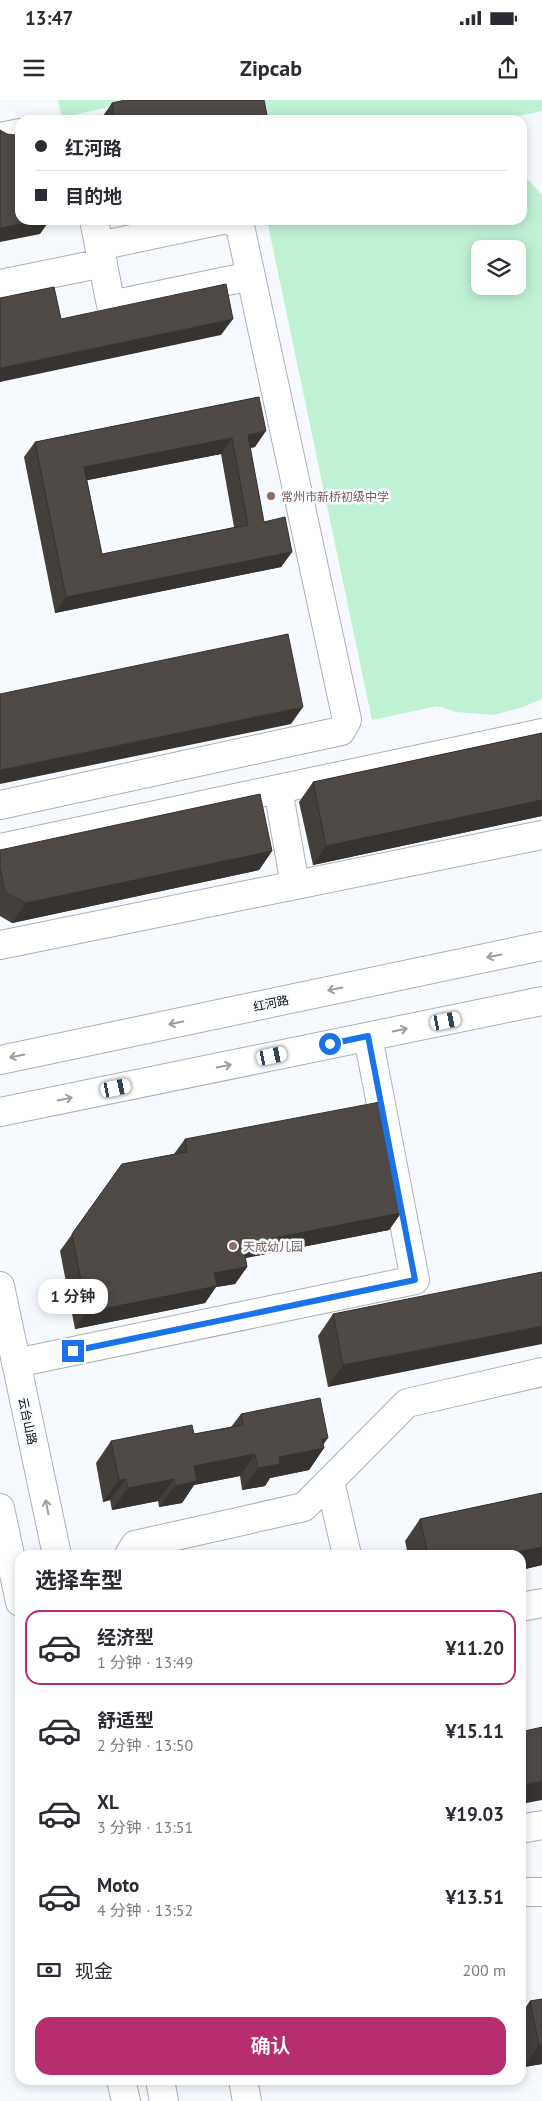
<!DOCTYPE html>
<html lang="zh">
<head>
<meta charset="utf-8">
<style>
	body { margin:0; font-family:"PT Sans","Noto Sans SC",sans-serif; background:#f7f7f7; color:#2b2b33; height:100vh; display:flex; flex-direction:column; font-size:19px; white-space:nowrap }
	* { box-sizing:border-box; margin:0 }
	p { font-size:16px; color:#7c7c81 }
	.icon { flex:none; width:28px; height:28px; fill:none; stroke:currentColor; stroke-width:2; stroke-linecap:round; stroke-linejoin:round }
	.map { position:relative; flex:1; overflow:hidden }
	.sheet { position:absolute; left:15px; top:1450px; width:511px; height:535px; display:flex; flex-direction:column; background:#fff; border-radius:15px; box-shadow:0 2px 12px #0003 }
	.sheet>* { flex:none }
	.top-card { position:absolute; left:15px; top:15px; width:512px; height:110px; border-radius:15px; box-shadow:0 2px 12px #0003; display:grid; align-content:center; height:110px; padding:0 20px; background:#fff }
	.controls { position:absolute; left:471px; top:140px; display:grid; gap:10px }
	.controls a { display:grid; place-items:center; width:55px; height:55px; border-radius:10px; background:#fff; box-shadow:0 2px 12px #0003; font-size:25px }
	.end { position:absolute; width:22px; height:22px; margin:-11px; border:6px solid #1a73e8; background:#fff; box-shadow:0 0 0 2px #fff }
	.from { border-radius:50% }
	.bubble { position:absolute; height:35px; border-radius:15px; background:#fff; box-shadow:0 2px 12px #0003; font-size:16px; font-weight:600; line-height:35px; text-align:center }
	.car { position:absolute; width:15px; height:30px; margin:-15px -8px; border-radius:6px; box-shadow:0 0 4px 1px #0007; background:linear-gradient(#fff 24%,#345 0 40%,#fff 0 76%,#345 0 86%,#fff 0) }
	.top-card b { display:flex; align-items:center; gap:18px; height:48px; font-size:19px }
	.top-card b+b { border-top:1px solid #e1e1e2 }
	.top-card i { width:12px; height:12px; background:#2b2b33 }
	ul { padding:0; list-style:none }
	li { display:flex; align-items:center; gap:15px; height:75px; margin:0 10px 8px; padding:0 10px; border:2px solid transparent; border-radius:15px }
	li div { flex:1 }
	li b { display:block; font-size:19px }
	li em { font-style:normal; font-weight:600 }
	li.selected { border-color:#b72e6e }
	li>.icon { width:45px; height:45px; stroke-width:1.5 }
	h2 { padding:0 20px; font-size:22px; line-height:60px }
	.pay { display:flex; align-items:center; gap:12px; height:55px; padding:0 20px; font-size:19px }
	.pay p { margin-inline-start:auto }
	.action { display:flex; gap:10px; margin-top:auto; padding:10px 20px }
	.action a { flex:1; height:58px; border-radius:15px; background:#b72e6e; color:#fff; font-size:20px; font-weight:600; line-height:58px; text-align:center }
	.status { display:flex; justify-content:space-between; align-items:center; height:35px; padding:0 25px; background:#fff; direction:ltr }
	.status svg { height:14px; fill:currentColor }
	header { display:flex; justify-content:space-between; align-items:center; height:65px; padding:0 20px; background:#fff; font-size:22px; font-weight:600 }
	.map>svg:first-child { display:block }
	.green { fill:#bff1d5; fill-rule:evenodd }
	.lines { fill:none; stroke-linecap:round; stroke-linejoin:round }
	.minor-casing { stroke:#acb1b8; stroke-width:30 }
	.minor { stroke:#fff; stroke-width:28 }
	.wall { fill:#433f3a; fill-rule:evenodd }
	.shaded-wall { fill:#373330 }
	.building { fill:#4e4944; stroke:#373330; fill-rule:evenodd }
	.oneway { stroke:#9d9e9f }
	.route { stroke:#1a73e8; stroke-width:6 }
	.education-dot { fill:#8d6e63; stroke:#f6fafe; stroke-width:2 }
	.labels { text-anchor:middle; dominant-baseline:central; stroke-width:5; stroke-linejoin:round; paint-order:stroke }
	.education-label { font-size:12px; fill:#785e54; stroke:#f6fafe; text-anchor:start }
	.street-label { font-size:12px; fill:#0b0d0f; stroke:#f6fafe }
</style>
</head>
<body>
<div class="status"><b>13:47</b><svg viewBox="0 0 49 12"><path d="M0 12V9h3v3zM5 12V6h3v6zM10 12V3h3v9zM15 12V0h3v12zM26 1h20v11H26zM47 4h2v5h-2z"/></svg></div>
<header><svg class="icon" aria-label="menu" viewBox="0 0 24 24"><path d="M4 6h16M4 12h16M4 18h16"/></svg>Zipcab<svg class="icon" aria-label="share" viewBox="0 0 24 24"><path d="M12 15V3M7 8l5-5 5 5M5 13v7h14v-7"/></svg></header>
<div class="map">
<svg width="542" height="2001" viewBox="0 0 542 2001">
	<rect width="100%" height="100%" fill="#f6fafe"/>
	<path class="green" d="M58 0H137L62 18Z
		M249 0H542V11L501 20H253Z
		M523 74 542 95V599L523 607 494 615 457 612 437 606 372 620 267 120H522ZM480 149H518V186H480Z"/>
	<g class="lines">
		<g class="minor-casing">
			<path id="minor" d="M0 37 20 33
				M94 120 111 205 251 176
				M99 146 222 120
				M0 184 103 163
				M278 689 295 785
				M0 705 341 631 347 620 240 126 229 120
				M0 748 542 633
				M0 845 542 735
				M0 960 542 846
				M0 1012 542 901
				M0 1186 57 1455
				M16 1263 415 1180 368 937
				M330 1381 347 1455
				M0 1408 20 1502
				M129 1455 135 1445 304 1407 407 1303 542 1272
				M521 1507 542 1503
				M521 1729 542 1725
				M521 1792H542
				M121 1980 126 2001
				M160 1980 164 2001
				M243 1980 247 2001"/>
		</g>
		<use href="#minor" class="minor"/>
	</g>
	<path class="wall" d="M112 3 268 20H100Z
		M259 297 255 347 250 348 264 422 292 452 281 467 55 513 24 357 35 342ZM221 354 234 427 102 454 87 380Z
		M542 633V716L313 765 299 702 313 682Z
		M0 750 272 751 259 770 12 823 0 816Z
		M185 1039 401 1113 389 1130 245 1158 247 1167 235 1184 216 1187 205 1203 75 1229 60 1151 122 1064 174 1054Z
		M542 1172 328 1287 318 1236 333 1214Z
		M241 1314 323 1344 324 1348 309 1370 270 1378 265 1386 242 1390 240 1376 194 1385 182 1403 159 1407 158 1401 112 1410 110 1400 103 1402 96 1363 111 1341 194 1334 231 1327Z
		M542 1393V1465L521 1470V1455H408L405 1441 420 1419Z
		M542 1899V1964L524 1967 521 1954V1914L530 1901Z"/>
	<path class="shaded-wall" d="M39 120H50L40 134 0 142V128Z
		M233 219 221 235 0 282V268Z
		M266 331 255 347 237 350 248 335Z
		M232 338 221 354 73 383 84 367Z
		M292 452 281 467 55 513 66 497Z
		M303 607 291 624 0 684V670Z
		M542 700V716L313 765 326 746Z
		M272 751 259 770 12 823 26 803Z
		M401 1113 389 1130 231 1161 243 1144Z
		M247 1167 235 1184 216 1187 205 1203 75 1229 87 1212 214 1173Z
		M542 1226V1244L328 1287 343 1265Z
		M328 1338 320 1349 324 1348 309 1370 270 1378 265 1386 242 1390 258 1368 279 1357 322 1339Z
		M255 1354 240 1376 194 1385 182 1403 159 1407 175 1386 194 1366Z
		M126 1379 110 1400 103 1402 119 1380Z
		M174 1379 158 1401 112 1410 128 1388Z
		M542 1447V1465L521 1470V1455H503Z
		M542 1681V1700L521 1704V1685Z
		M539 1945H542V1964L524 1967Z
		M265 1980H278L263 1983Z"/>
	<path class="building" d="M126 0H264L268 20H115L112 3Z
		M0 30 7 34 15 35 20 34V120H39L0 128Z
		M226 184 233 219 0 268V198L54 187 61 219Z
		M259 297 266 331 248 335 264 422 285 417 292 452 66 497 35 342ZM232 338 248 425 102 454 84 367Z
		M288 534 303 607 0 670V594Z
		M542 633V700L326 746 313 682Z
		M260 694 272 751 26 803 5 792 0 767V750Z
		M380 1002 401 1113 243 1144 247 1167 214 1173 217 1186 87 1212 72 1134 122 1064 187 1052 185 1039Z
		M542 1172V1226L343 1265 333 1214Z
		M320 1298 328 1338 322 1339 324 1348 279 1357 280 1364 258 1368 255 1354 194 1366 197 1381 175 1386 174 1379 128 1388 126 1379 119 1380 111 1341 192 1325 194 1334 243 1325 241 1314Z
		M542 1393V1447L503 1455H428L420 1419Z
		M542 1627V1681L521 1685V1632Z
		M542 1899V1945H539L530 1901Z"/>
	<defs><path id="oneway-shaft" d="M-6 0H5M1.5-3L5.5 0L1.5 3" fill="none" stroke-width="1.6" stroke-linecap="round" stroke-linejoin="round" transform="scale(1.25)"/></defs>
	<g class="oneway">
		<use href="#oneway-shaft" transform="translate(494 856) rotate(168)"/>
		<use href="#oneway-shaft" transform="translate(335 889) rotate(168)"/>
		<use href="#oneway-shaft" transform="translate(176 923) rotate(168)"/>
		<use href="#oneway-shaft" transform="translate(400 930) rotate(-12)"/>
		<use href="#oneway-shaft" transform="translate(17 956) rotate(168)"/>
		<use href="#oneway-shaft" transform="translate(224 966) rotate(-12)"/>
		<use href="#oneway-shaft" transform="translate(65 999) rotate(-12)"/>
		<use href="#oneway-shaft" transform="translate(47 1407) rotate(-101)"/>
	</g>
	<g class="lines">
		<path class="route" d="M73 1251 415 1180 368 936 330 944"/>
	</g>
	<g class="education-dot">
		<circle cx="271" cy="396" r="5"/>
		<circle cx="233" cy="1146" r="5"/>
	</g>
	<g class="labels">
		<g class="education-label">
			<text x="281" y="396">常州市新桥初级中学</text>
			<text x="243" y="1146">天成幼儿园</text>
		</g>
		<g class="street-label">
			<text transform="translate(271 903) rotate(-12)">红河路</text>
			<text transform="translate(28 1321) rotate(78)">云台山路</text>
		</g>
	</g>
</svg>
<div class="controls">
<a><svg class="icon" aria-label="layers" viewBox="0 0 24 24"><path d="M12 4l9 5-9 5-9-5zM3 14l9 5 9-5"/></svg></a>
</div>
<i class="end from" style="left:330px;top:944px"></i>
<i class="end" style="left:73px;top:1251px"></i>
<div class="bubble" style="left:38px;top:1179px;width:70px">1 分钟</div>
<i class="car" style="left:446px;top:921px;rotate:79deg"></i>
<i class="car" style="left:272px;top:956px;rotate:78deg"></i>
<i class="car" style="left:116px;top:988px;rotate:78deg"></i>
<div class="top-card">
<b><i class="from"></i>红河路</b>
<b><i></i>目的地</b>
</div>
<section class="sheet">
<h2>选择车型</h2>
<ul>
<li class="selected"><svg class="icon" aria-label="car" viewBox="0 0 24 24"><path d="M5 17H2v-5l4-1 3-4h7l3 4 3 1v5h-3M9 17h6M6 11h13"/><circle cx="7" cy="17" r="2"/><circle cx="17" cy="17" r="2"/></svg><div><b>经济型</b><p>1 分钟 · 13:49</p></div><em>¥11.20</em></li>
<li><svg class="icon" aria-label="car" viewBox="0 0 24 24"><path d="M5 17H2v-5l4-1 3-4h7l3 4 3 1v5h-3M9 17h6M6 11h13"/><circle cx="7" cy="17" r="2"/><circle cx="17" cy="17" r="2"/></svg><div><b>舒适型</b><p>2 分钟 · 13:50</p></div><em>¥15.11</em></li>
<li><svg class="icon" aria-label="car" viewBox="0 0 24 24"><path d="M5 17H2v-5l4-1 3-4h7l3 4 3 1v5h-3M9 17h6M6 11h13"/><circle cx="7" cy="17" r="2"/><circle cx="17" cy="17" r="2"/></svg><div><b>XL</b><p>3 分钟 · 13:51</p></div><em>¥19.03</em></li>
<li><svg class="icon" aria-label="car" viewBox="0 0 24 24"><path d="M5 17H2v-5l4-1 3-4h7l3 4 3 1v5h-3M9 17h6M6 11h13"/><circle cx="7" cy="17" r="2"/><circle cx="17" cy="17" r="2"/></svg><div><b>Moto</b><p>4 分钟 · 13:52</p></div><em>¥13.51</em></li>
</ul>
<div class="pay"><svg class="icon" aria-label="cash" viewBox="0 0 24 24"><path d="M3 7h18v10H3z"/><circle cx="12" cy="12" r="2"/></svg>现金<p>200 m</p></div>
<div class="action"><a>确认</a></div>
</section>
</div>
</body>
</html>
